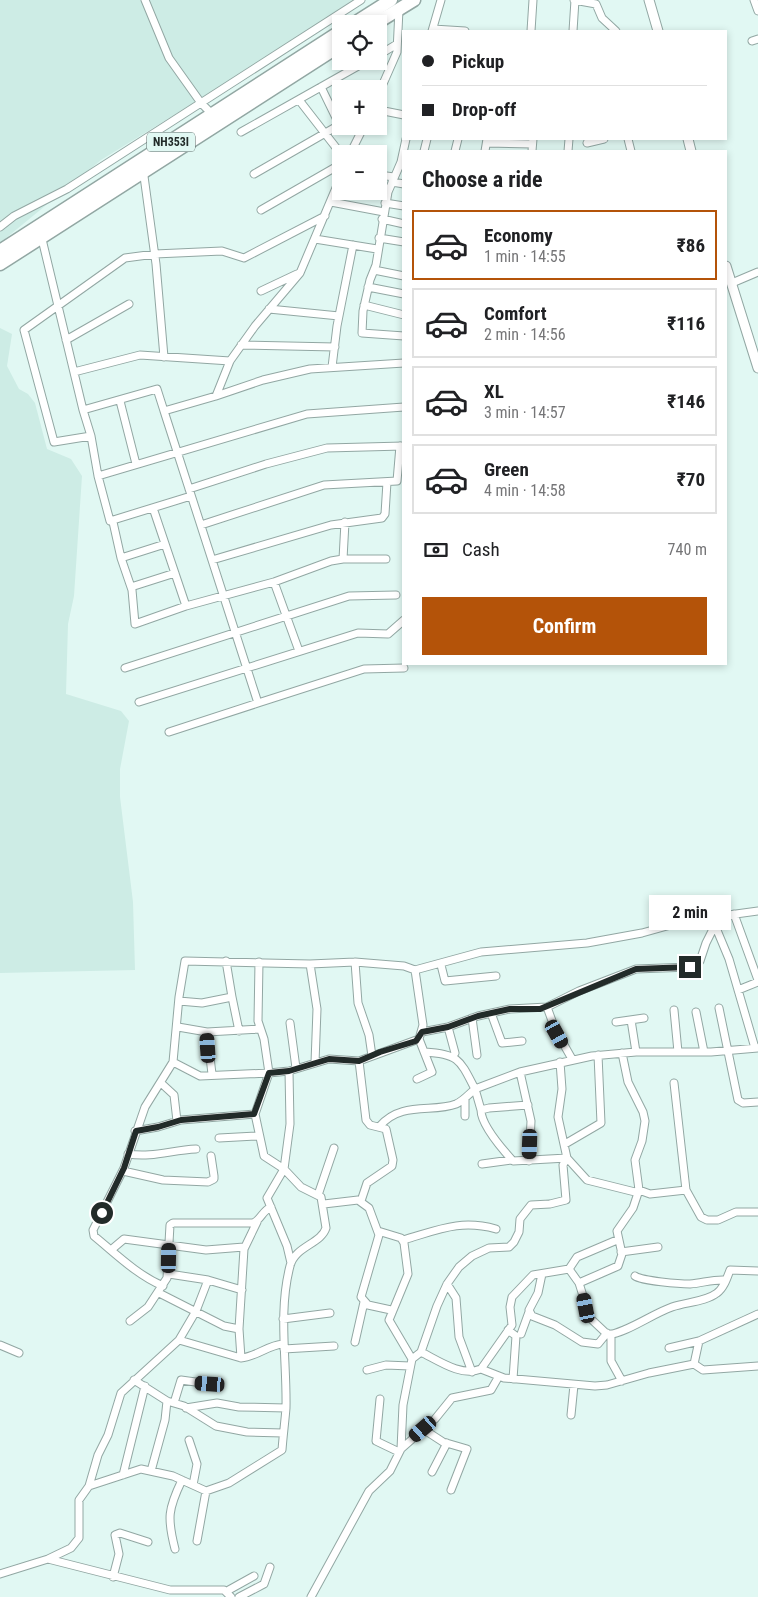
<!DOCTYPE html>
<html lang="en">
<head>
<meta charset="utf-8">
<style>
	body { margin:0; font-family:"Roboto Condensed",sans-serif; background:#f6f6f6; color:#202124; height:100vh; display:flex; flex-direction:column; font-size:19px; white-space:nowrap }
	* { box-sizing:border-box; margin:0 }
	p { font-size:16px; color:#757577 }
	.icon { flex:none; width:28px; height:28px; fill:none; stroke:currentColor; stroke-width:2; stroke-linecap:round; stroke-linejoin:round }
	.map { position:relative; flex:1; overflow:hidden }
	.panel { position:absolute; left:402px; top:150px; width:325px; height:515px; display:flex; flex-direction:column; background:#fff; border-radius:0px; box-shadow:0 2px 8px #0003 }
	.panel>* { flex:none }
	.hud { position:absolute; left:402px; top:30px; width:325px; height:110px; border-radius:0px; box-shadow:0 2px 8px #0003; display:grid; align-content:center; height:110px; padding:0 20px; background:#fff }
	.buttons { position:absolute; left:332px; top:15px; display:grid; gap:10px }
	.buttons a { display:grid; place-items:center; width:55px; height:55px; border-radius:0px; background:#fff; box-shadow:0 2px 8px #0003; font-size:25px }
	.end { position:absolute; width:22px; height:22px; margin:-11px; border:6px solid #222b29; background:#fff; box-shadow:0 0 0 2px #fff }
	.from { border-radius:50% }
	.bubble { position:absolute; height:35px; border-radius:0px; background:#fff; box-shadow:0 2px 8px #0003; font-size:16px; font-weight:700; line-height:35px; text-align:center }
	.car { position:absolute; width:15px; height:30px; margin:-15px -8px; border-radius:6px; box-shadow:0 0 4px 1px #0007; background:linear-gradient(#222 24%,#8ab4d8 0 40%,#222 0 76%,#8ab4d8 0 86%,#222 0) }
	.hud b { display:flex; align-items:center; gap:18px; height:48px; font-size:19px }
	.hud b+b { border-top:1px solid #e0e0e0 }
	.hud i { width:12px; height:12px; background:#202124 }
	ul { padding:0; list-style:none }
	li { display:flex; align-items:center; gap:15px; height:70px; margin:0 10px 8px; padding:0 10px; border:2px solid #e0e0e0; border-radius:0px }
	li div { flex:1 }
	li b { display:block; font-size:19px }
	li em { font-style:normal; font-weight:700 }
	li.current { border-color:#b45309 }
	li>.icon { width:45px; height:45px; stroke-width:1.5 }
	h2 { padding:0 20px; font-size:22px; line-height:60px }
	.pay { display:flex; align-items:center; gap:12px; height:55px; padding:0 20px; font-size:19px }
	.pay p { margin-inline-start:auto }
	.action { display:flex; gap:10px; margin-top:auto; padding:10px 20px }
	.action a { flex:1; height:58px; border-radius:0px; background:#b45309; color:#fff; font-size:20px; font-weight:700; line-height:58px; text-align:center }
	.map>svg:first-child { display:block }
	.built { fill:#cdece5 }
	.lines { fill:none; stroke-linecap:round; stroke-linejoin:round }
	.minor-casing { stroke:#92a7a3; stroke-width:9 }
	.tertiary-casing { stroke:#92a7a3; stroke-width:11 }
	.trunk-casing { stroke:#92a7a3; stroke-width:15 }
	.minor { stroke:#fff; stroke-width:7 }
	.tertiary { stroke:#fff; stroke-width:9 }
	.trunk { stroke:#fff; stroke-width:12 }
	.route { stroke:#222b29; stroke-width:6 }
	.labels { text-anchor:middle; dominant-baseline:central; stroke-width:5; stroke-linejoin:round; paint-order:stroke }
	.shield { fill:#e1f8f3; stroke:#5b6866; stroke-width:1 }
	.shield-label { font-size:12px; font-weight:bold; fill:#222b29 }
</style>
</head>
<body>
<div class="map">
<svg width="758" height="1597" viewBox="0 0 758 1597">
	<rect width="100%" height="100%" fill="#e1f8f3"/>
	<path class="built" d="M0 0H361L101 160 0 243Z
		M0 328 12 334 7 366 19 389 28 394 35 403 47 449 71 459 82 476 74 596 68 624 66 694 121 711 129 721 120 769V797L133 902 135 970 0 973Z"/>
	<g class="lines">
		<g class="minor-casing">
			<path id="minor" d="M145 0 169 58 201 103 214 116
				M574 0 596 4 602 18 616 31
				M754 0 758 11
				M433 29 465 31
				M432 31 441 0
				M531 31 533 0
				M573 31 575 0
				M752 41 758 39
				M379 55 397 44
				M321 87 339 124
				M379 93 397 52 399 9
				M299 100 341 154
				M379 110 404 115
				M241 132 367 61
				M628 139 631 151
				M487 143 532 144
				M587 143 604 139
				M424 151 427 139
				M455 151 458 139
				M485 151 487 139
				M532 151 533 139
				M568 151 569 139
				M350 154 364 126
				M143 169 156 264 164 357
				M254 174 341 124
				M379 175 394 177
				M341 176 300 273 255 326 230 361 216 396 164 411 258 703 364 669 404 668
				M392 182 404 184
				M331 202 384 212
				M385 203 404 206
				M261 210 341 164
				M382 219 404 224
				M0 227 14 216 67 189 361 0
				M41 235 83 410 157 389 164 411
				M379 238 404 242
				M315 239 377 249
				M374 270 404 276
				M732 283 758 272
				M368 287 404 294
				M261 291 297 274
				M364 305 404 315
				M269 309 339 316
				M404 336 362 333 363 311 370 280 376 265 388 192 401 162 406 139
				M66 340 129 304
				M241 345 335 347
				M332 367 337 326 353 245
				M74 372 140 355 230 361
				M216 396 263 380 310 369 404 363
				M120 401 136 464
				M83 410 91 436 54 442 24 330 125 258 155 254 222 251 244 258 325 216
				M91 436 98 476 307 414 404 407
				M98 476 110 521 191 496
				M189 489 266 464 327 448 403 446
				M153 508 186 606
				M113 522 121 558 132 590 135 624 186 606 274 582 331 561 343 559H386
				M201 525 324 485 397 481 400 446
				M121 558 165 544
				M343 559 345 522
				M212 560 331 525 382 518 385 514 387 482
				M274 582 299 651
				M131 587 175 573
				M125 668 349 596 396 595
				M139 702 358 633 388 634 404 620
				M169 732 258 703
				M734 914 758 980
				M714 923 729 959 755 1048
				M355 962 358 1003 369 1035 372 1056
				M310 964 317 1009 315 1063
				M441 965 445 981 496 976
				M738 990 758 982
				M232 997 239 1031
				M179 1001 202 1003 232 997 226 961
				M547 1007 555 1029 572 1059
				M719 1008 738 1100 743 1103 758 1102
				M674 1010 678 1052
				M696 1012 704 1052
				M491 1013 502 1043 522 1041
				M472 1018 477 1055
				M631 1020 636 1052
				M616 1022 644 1018
				M290 1023 296 1068
				M178 1027 207 1032 260 1029
				M448 1027 455 1053
				M207 1032 212 1074
				M422 1032 448 1027 478 1016 510 1009 547 1007 579 991 636 969 690 967 700 961 706 943 715 925
				M425 1052C459 1054 460 1060 475 1089L520 1072 592 1056 636 1052H711L758 1048
				M359 1061 366 1120 370 1125 386 1129 393 1160 392 1166 367 1183 361 1201
				M173 1062 200 1076 269 1073 264 1039 258 1021 259 962
				M560 1062 562 1089 558 1117 567 1158 587 1180 635 1192 639 1190 635 1160 642 1141 645 1121 643 1112 628 1082 622 1053
				M289 1071 290 1124 284 1169 267 1198 287 1246 291 1263
				M520 1072 531 1121 529 1161
				M417 1079 432 1072 419 1039
				M161 1083 174 1095 177 1121
				M465 1098V1116
				M528 1105 489 1108 481 1110C481 1125 503 1150 513 1161L567 1158
				M380 1126C401 1101 433 1113 456 1104 463 1101 469 1094 475 1089L481 1110
				M135 1131 158 1127 181 1120 255 1114
				M219 1138 258 1136
				M565 1144 601 1123 598 1055
				M128 1154C152 1158 172 1150 196 1149
				M482 1164 511 1160
				M123 1171 163 1180 208 1182 214 1179V1176L211 1156
				M686 1190 701 1217 707 1220H718L736 1212H758
				M318 1195 334 1148
				M324 1204 358 1200 369 1208 379 1235 361 1297 368 1305 391 1310
				M378 1231 401 1238 404 1243 408 1274 389 1320 412 1359
				M403 1240C438 1230 460 1219 496 1229
				M111 1250 124 1239 206 1250 244 1247
				M621 1252 658 1247
				M569 1269 577 1257 617 1240
				M169 1274 208 1280 242 1290
				M542 1274 538 1293 529 1310 532 1316 555 1325 582 1342 598 1344 607 1333
				M635 1276C642 1281 680 1284 690 1284 703 1283 713 1279 726 1280
				M579 1283 590 1318 608 1335C628 1332 652 1314 672 1307 686 1302 705 1302 717 1293 724 1288 727 1278 730 1270L758 1271
				M447 1284 456 1298 459 1337 472 1372
				M163 1286C137 1275 116 1254 94 1236L93 1230 124 1168 145 1107 173 1062 179 997 185 961 310 964 355 962 404 966 415 970 481 952 587 943 642 933 685 921 758 911
				M159 1293 224 1326 239 1329
				M283 1319 330 1313
				M130 1321 148 1307 167 1278 170 1225 173 1223H253C261 1220 262 1211 271 1207
				M508 1330 516 1336 513 1379
				M521 1334 529 1312
				M611 1334V1361L622 1381
				M179 1340 241 1358C256 1357 268 1345 283 1344
				M355 1342 364 1302
				M0 1345 19 1353
				M669 1348 699 1341
				M284 1349 334 1346
				M421 1352C439 1361 461 1377 481 1369L504 1378 595 1386 607 1385 649 1373 694 1364 703 1370 758 1366
				M241 1358 239 1329 244 1249 257 1222
				M694 1364 699 1341 758 1314
				M481 1369 512 1325 510 1307 512 1297 533 1275 569 1269 579 1283 618 1266 622 1254 617 1231 633 1208 639 1190 650 1194 686 1190 674 1083
				M367 1370 386 1365 410 1366
				M134 1380 167 1401 184 1406 216 1426 247 1432 283 1433
				M380 1399 376 1441 399 1452
				M174 1403 181 1380 210 1384
				M186 1408 217 1403 239 1407 286 1408
				M571 1415 574 1385
				M423 1429 443 1442 467 1449 451 1490
				M189 1440 197 1464 193 1485
				M401 1449 435 1419 452 1398 491 1390 499 1376
				M151 1471 165 1420 167 1401
				M432 1472 447 1443
				M123 1475 145 1386
				M89 1486 98 1455 108 1435 121 1393 179 1340 196 1311 208 1280
				M197 1541 206 1491
				M175 1549C167 1518 168 1509 182 1480
				M48 1559 170 1590H224L231 1597
				M0 1574 48 1559 71 1548 79 1538V1500L89 1486 141 1469 173 1476 206 1491 229 1483 282 1450C283 1436 285 1421 286 1408 287 1361 278 1312 290 1266 295 1246 321 1244 326 1228L321 1197 301 1187 284 1169 264 1156 255 1114 269 1073 289 1071 329 1059 359 1061 419 1039 423 1025 415 970
				M113 1577 119 1554 115 1535 120 1533 148 1542
				M227 1591 254 1576
				M239 1597 264 1584 270 1567
				M311 1597 369 1491 390 1471 401 1449 403 1405 412 1359 421 1352 437 1306 447 1284 459 1267 472 1256 489 1248 509 1247 514 1242 519 1232 520 1219 531 1205 550 1204 566 1200 563 1165 567 1158"/>
		</g>
		<g class="tertiary-casing">
			<path id="tertiary" d="M649 0 658 31
				M688 139 691 151
				M726 266 758 368"/>
		</g>
		<g class="trunk-casing">
			<path id="trunk" d="M353 24 391 0
				M375 24 414 0
				M0 251 341 31
				M0 264 341 45"/>
		</g>
		<use href="#minor" class="minor"/>
		<use href="#tertiary" class="tertiary"/>
		<use href="#trunk" class="trunk"/>
	</g>
	<g class="lines">
		<path class="route" d="M102 1213 124 1168 136 1131 158 1127 181 1120 254 1114 269 1073 289 1071 329 1059 359 1061 380 1052 416 1041 422 1032 448 1027 478 1016 510 1009H540L636 969 690 967"/>
	</g>
	<g class="labels">
		<rect class="shield" x="147" y="132.5" width="48" height="19" rx="4"/>
		<g class="shield-label">
			<text x="171" y="142">NH353I</text>
		</g>
	</g>
</svg>
<div class="buttons">
<a><svg class="icon" aria-label="locate" viewBox="0 0 24 24"><circle cx="12" cy="12" r="6"/><path d="M12 2v4M12 18v4M2 12h4M18 12h4"/></svg></a>
<a>+</a>
<a>−</a>
</div>
<i class="end from" style="left:102px;top:1213px"></i>
<i class="end" style="left:690px;top:967px"></i>
<div class="bubble" style="left:649px;top:895px;width:82px">2 min</div>
<i class="car" style="left:557px;top:1034px;rotate:151deg"></i>
<i class="car" style="left:208px;top:1048px;rotate:356deg"></i>
<i class="car" style="left:530px;top:1144px;rotate:182deg"></i>
<i class="car" style="left:169px;top:1258px;rotate:1deg"></i>
<i class="car" style="left:586px;top:1308px;rotate:349deg"></i>
<i class="car" style="left:210px;top:1384px;rotate:274deg"></i>
<i class="car" style="left:423px;top:1429px;rotate:229deg"></i>
<div class="hud">
<b><i class="from"></i>Pickup</b>
<b><i></i>Drop-off</b>
</div>
<section class="panel">
<h2>Choose a ride</h2>
<ul>
<li class="current"><svg class="icon" aria-label="car" viewBox="0 0 24 24"><path d="M5 17H2v-5l4-1 3-4h7l3 4 3 1v5h-3M9 17h6M6 11h13"/><circle cx="7" cy="17" r="2"/><circle cx="17" cy="17" r="2"/></svg><div><b>Economy</b><p>1 min · 14:55</p></div><em>₹86</em></li>
<li><svg class="icon" aria-label="car" viewBox="0 0 24 24"><path d="M5 17H2v-5l4-1 3-4h7l3 4 3 1v5h-3M9 17h6M6 11h13"/><circle cx="7" cy="17" r="2"/><circle cx="17" cy="17" r="2"/></svg><div><b>Comfort</b><p>2 min · 14:56</p></div><em>₹116</em></li>
<li><svg class="icon" aria-label="car" viewBox="0 0 24 24"><path d="M5 17H2v-5l4-1 3-4h7l3 4 3 1v5h-3M9 17h6M6 11h13"/><circle cx="7" cy="17" r="2"/><circle cx="17" cy="17" r="2"/></svg><div><b>XL</b><p>3 min · 14:57</p></div><em>₹146</em></li>
<li><svg class="icon" aria-label="car" viewBox="0 0 24 24"><path d="M5 17H2v-5l4-1 3-4h7l3 4 3 1v5h-3M9 17h6M6 11h13"/><circle cx="7" cy="17" r="2"/><circle cx="17" cy="17" r="2"/></svg><div><b>Green</b><p>4 min · 14:58</p></div><em>₹70</em></li>
</ul>
<div class="pay"><svg class="icon" aria-label="cash" viewBox="0 0 24 24"><path d="M3 7h18v10H3z"/><circle cx="12" cy="12" r="2"/></svg>Cash<p>740 m</p></div>
<div class="action"><a>Confirm</a></div>
</section>
</div>
</body>
</html>
